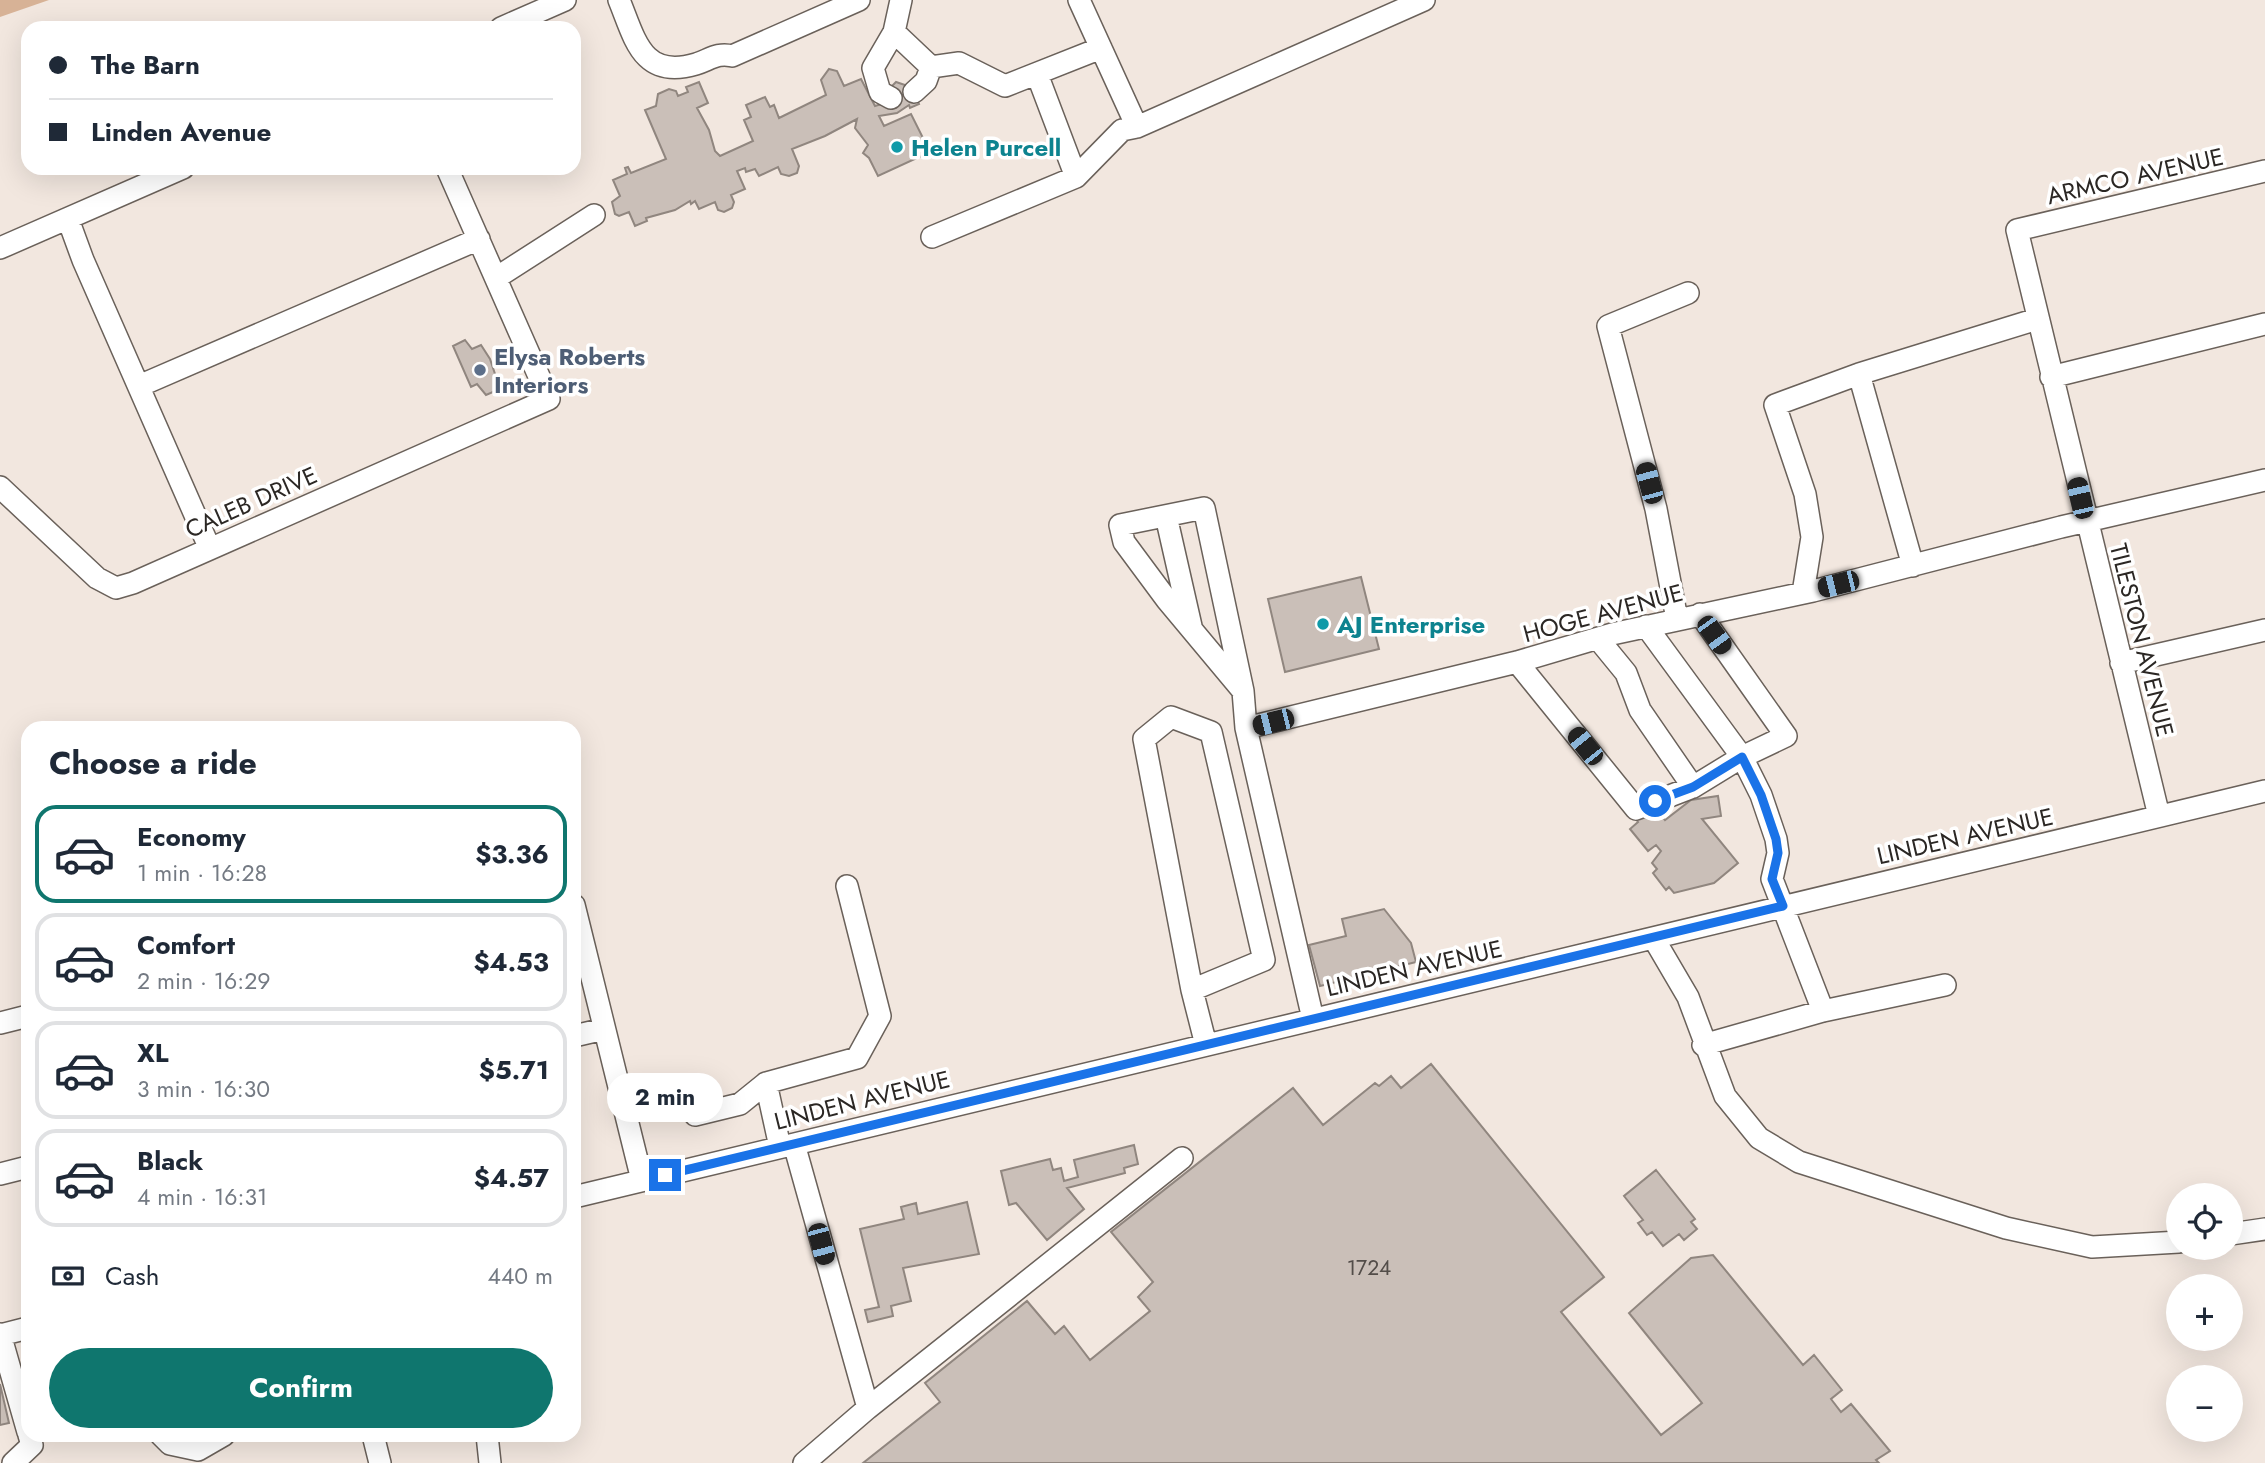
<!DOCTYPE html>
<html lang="en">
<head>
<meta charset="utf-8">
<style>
	body { margin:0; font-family:Jost,sans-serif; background:#f2f2f3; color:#1f2937; height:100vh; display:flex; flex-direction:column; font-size:26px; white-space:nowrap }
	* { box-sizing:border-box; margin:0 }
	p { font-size:23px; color:#747a83 }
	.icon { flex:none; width:38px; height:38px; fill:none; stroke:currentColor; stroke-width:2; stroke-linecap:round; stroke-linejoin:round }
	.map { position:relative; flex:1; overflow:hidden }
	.panel { position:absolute; left:21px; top:721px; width:560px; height:721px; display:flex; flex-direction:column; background:#fff; border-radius:21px; box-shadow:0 7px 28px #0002 }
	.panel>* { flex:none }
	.hud { position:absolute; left:21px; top:21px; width:560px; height:154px; border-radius:21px; box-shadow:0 7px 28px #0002; display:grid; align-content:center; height:154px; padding:0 28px; background:#fff }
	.buttons { position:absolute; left:2166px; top:1183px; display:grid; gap:14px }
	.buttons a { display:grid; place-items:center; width:77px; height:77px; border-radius:50%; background:#fff; box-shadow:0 7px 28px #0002; font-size:35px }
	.end { position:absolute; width:32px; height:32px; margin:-16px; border:9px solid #1a73e8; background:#fff; box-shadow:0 0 0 4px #fff }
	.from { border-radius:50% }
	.bubble { position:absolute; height:49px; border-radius:24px; background:#fff; box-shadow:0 7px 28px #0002; font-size:23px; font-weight:700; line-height:49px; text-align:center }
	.car { position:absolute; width:21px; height:42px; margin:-21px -10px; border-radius:9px; box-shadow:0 0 5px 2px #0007; background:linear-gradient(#222 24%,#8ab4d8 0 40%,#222 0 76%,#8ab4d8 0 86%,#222 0) }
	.hud b { display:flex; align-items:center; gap:24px; height:66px; font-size:26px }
	.hud b+b { border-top:2px solid #e0e1e3 }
	.hud i { width:18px; height:18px; background:#1f2937 }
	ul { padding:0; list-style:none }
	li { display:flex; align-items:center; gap:21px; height:98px; margin:0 14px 10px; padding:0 14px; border:4px solid #e0e1e3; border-radius:21px }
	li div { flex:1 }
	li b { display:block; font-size:26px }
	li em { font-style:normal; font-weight:700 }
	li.on { border-color:#0f766e }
	li>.icon { width:63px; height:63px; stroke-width:1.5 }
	h2 { padding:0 28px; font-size:32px; line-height:84px }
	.pay { display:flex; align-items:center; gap:18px; height:77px; padding:0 28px; font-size:26px }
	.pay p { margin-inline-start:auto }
	.primary-button { display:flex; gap:14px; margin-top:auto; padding:14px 28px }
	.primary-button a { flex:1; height:80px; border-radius:42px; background:#0f766e; color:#fff; font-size:28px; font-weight:700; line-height:80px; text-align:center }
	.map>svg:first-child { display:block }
	.green { fill:#d7b296 }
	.building { fill:#cabfb8; stroke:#90867f; stroke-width:2 }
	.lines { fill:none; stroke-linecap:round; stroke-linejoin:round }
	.minor-casing { stroke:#6a615a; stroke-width:24 }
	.minor { stroke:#fff; stroke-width:21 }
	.route { stroke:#1a73e8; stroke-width:9 }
	.culture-dot { fill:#0f9aa8; stroke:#fff; stroke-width:2.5 }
	.service-dot { fill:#5c6f8a; stroke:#fff; stroke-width:2.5 }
	.labels { text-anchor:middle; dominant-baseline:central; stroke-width:7; stroke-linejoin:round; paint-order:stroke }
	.number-label { font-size:21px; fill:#534d49 }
	.culture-label { font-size:24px; font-weight:bold; fill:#0d838f; stroke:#fff; text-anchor:start }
	.street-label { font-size:24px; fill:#2b2724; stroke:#fff }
	.service-label { font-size:24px; font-weight:bold; fill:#4e5e75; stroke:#fff; text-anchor:start }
</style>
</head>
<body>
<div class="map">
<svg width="2265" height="1463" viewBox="0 0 2265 1463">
	<rect width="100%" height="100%" fill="#f2e7df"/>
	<path class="green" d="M0 0H49L0 17Z"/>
	<path class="building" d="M829 69 837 71 844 86 861 79 875 106 885 103 890 88 896 82 911 87 919 104 910 108 909 105 897 113 879 116 884 126 911 114 930 152 878 176 869 158 863 153 868 145 855 128 857 119 825 136 792 149 799 166 797 173 789 176 781 174 778 167 759 176 755 169 746 172 745 168 737 171 745 189 731 195 734 202 732 208 724 212 718 210 715 202 699 209 695 201 691 204 690 201 675 210 646 218 647 221 635 226 629 212 619 216 615 214 612 202 620 196 613 180 627 174 625 168 628 167 631 173 666 159 645 110 656 106 658 94 669 89 676 91 678 96 688 92 686 87 699 82 708 103 697 108 709 130 715 151 720 156 753 141 744 120 751 117 746 105 765 97 770 107 774 105 779 118 826 95 821 80Z
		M465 340 472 349 481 345 490 359 500 389 486 395 477 384 471 387 453 346Z
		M1361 577 1379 649 1285 672 1268 599Z
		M1718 796 1721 816 1702 819 1738 863 1714 883 1674 893 1669 887 1666 890 1653 873 1657 869 1652 863 1661 851 1656 845 1648 851 1630 829 1638 822 1636 819 1653 805 1665 820 1691 800Z
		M1384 909 1411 943 1416 962 1320 986 1309 945 1346 936 1342 919Z
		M1431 1064 1604 1277 1561 1312 1661 1435 1702 1403 1629 1313 1691 1258 1713 1255 1803 1365 1814 1355 1842 1390 1831 1399 1841 1412 1851 1404 1890 1451 1876 1460 1879 1463H863L940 1402 925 1383 1027 1301 1055 1334 1064 1326 1090 1360 1150 1311 1138 1297 1153 1282 1111 1232 1293 1088 1323 1125 1375 1083 1379 1086 1391 1076 1401 1088Z
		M1134 1145 1138 1164 1124 1168 1125 1173 1067 1188 1084 1209 1047 1240 1016 1203 1009 1205 1001 1171 1050 1159 1053 1170 1061 1168 1064 1181 1078 1177 1074 1160Z
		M1656 1170 1695 1219 1691 1222 1697 1229 1684 1240 1679 1234 1663 1246 1652 1232 1647 1235 1638 1223 1643 1220 1624 1196Z
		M967 1202 979 1254 903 1268 911 1301 891 1306 893 1316 868 1322 865 1310 879 1307 860 1229 904 1219 901 1207 916 1203 918 1214Z
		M0 1384 9 1423 0 1425Z"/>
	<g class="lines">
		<g class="minor-casing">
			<path id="minor" d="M619 0C635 39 642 80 696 64 709 60 718 52 732 56L859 0
				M901 0 894 32 931 67 959 63 1005 86 1101 48
				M1079 0 1137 127
				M501 28 565 0
				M1037 74 1076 177
				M914 92 926 81 931 67
				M891 98 880 92 873 68 894 32
				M68 219 83 260 210 549
				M932 237 1076 177 1122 130 1137 127 1424 0
				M0 248 183 168
				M496 278 594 215
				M1859 374 1913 566
				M2051 377 2265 324
				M139 386 479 239
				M0 487 97 578 116 588 133 583 549 399 447 168
				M1166 516 1191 626
				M1803 593 1812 537 1805 494 1775 405 1859 374 2037 319
				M1677 619 1656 509 1608 326 1688 293
				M1646 626 1742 757 1761 795 1776 839 1778 853 1772 879 1823 1011
				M1599 640 1626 673 1640 710 1693 787
				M1517 662 1636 809 1693 787 1742 757 1786 736 1700 614
				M2121 663 2265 630
				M1243 691 1167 600 1124 542 1120 525 1204 508 1243 691 1246 728
				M2159 816 2017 230 2265 171
				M574 905 642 1180
				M1654 939 1688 997 1725 1096 1759 1138 1799 1162 2006 1228 2092 1247 2179 1242
				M1192 990 1264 960 1211 732 1171 717 1144 739 1192 990 1206 1045
				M1313 1019 1246 728 1517 662 1612 634 1813 591 2061 527 2265 480
				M0 1023 28 1016
				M574 1036 604 1029
				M1703 1045 1823 1011 1945 985
				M766 1083 780 1147
				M695 1115 740 1104 766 1083 857 1058 880 1016 847 886
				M794 1144 868 1408
				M0 1174 28 1167
				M574 1197 2265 791
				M2231 1234 2265 1229
				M0 1334 28 1432
				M0 1335 28 1328
				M161 1435 170 1444 198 1450 224 1435
				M373 1435 380 1463
				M487 1435 490 1463
				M13 1463 32 1445 29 1435
				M804 1463 868 1408 1182 1158"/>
		</g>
		<use href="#minor" class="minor"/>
	</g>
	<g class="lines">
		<path class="route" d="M665 1175 1783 906 1772 879 1778 853 1776 839 1761 795 1742 757 1693 787 1655 801"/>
	</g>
	<g class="culture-dot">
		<circle cx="897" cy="147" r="7"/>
		<circle cx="1323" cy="624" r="7"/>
	</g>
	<circle class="service-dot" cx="480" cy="370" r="7"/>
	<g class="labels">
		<g class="number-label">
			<text x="1369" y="1268">1724</text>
		</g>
		<g class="culture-label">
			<text x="911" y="147">Helen Purcell</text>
			<text x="1337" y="624">AJ Enterprise</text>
		</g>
		<g class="street-label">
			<text transform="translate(2135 176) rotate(-13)">ARMCO AVENUE</text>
			<text transform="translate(251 502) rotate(-24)">CALEB DRIVE</text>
			<text transform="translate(1603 613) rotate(-15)">HOGE AVENUE</text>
			<text transform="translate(2142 640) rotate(76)">TILESTON AVENUE</text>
			<text transform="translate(1965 836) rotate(-13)">LINDEN AVENUE</text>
			<text transform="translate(1414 968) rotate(-13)">LINDEN AVENUE</text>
			<text transform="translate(862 1100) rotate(-14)">LINDEN AVENUE</text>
		</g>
		<g class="service-label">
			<text x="494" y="356">Elysa Roberts<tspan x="494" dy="28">Interiors</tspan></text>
		</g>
	</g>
</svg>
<div class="buttons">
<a><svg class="icon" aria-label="locate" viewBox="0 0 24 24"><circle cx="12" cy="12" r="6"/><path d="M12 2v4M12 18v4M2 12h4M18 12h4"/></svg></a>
<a>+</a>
<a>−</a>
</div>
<i class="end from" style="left:1655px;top:801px"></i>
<i class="end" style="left:665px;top:1175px"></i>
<div class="bubble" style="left:607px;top:1073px;width:116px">2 min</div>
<i class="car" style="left:1649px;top:483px;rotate:345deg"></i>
<i class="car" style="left:2080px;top:498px;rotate:347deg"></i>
<i class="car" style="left:1838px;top:584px;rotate:256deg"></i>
<i class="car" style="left:1714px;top:635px;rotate:144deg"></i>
<i class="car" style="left:1273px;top:722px;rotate:256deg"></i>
<i class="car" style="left:1585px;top:746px;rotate:321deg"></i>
<i class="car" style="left:821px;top:1244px;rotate:165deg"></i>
<div class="hud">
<b><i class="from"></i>The Barn</b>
<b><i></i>Linden Avenue</b>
</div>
<section class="panel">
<h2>Choose a ride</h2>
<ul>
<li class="on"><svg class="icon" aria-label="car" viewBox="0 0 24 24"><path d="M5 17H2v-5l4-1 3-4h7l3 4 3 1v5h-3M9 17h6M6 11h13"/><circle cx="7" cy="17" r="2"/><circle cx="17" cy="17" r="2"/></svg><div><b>Economy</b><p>1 min · 16:28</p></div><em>$3.36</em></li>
<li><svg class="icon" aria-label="car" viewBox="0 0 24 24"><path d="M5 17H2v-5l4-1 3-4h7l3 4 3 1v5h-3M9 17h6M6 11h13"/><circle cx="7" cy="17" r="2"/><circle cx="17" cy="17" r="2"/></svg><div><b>Comfort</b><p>2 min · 16:29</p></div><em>$4.53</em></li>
<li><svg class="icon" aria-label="car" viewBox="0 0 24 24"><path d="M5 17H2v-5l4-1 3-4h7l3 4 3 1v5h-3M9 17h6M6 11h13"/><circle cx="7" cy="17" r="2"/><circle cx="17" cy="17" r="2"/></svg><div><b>XL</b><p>3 min · 16:30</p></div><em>$5.71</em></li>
<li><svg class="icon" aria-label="car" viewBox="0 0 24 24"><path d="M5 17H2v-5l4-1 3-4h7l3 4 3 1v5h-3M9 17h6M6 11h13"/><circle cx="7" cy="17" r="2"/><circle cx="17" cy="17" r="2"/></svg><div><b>Black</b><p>4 min · 16:31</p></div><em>$4.57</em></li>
</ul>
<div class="pay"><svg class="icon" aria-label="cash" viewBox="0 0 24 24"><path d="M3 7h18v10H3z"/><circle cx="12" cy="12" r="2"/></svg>Cash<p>440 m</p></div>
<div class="primary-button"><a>Confirm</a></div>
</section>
</div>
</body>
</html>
